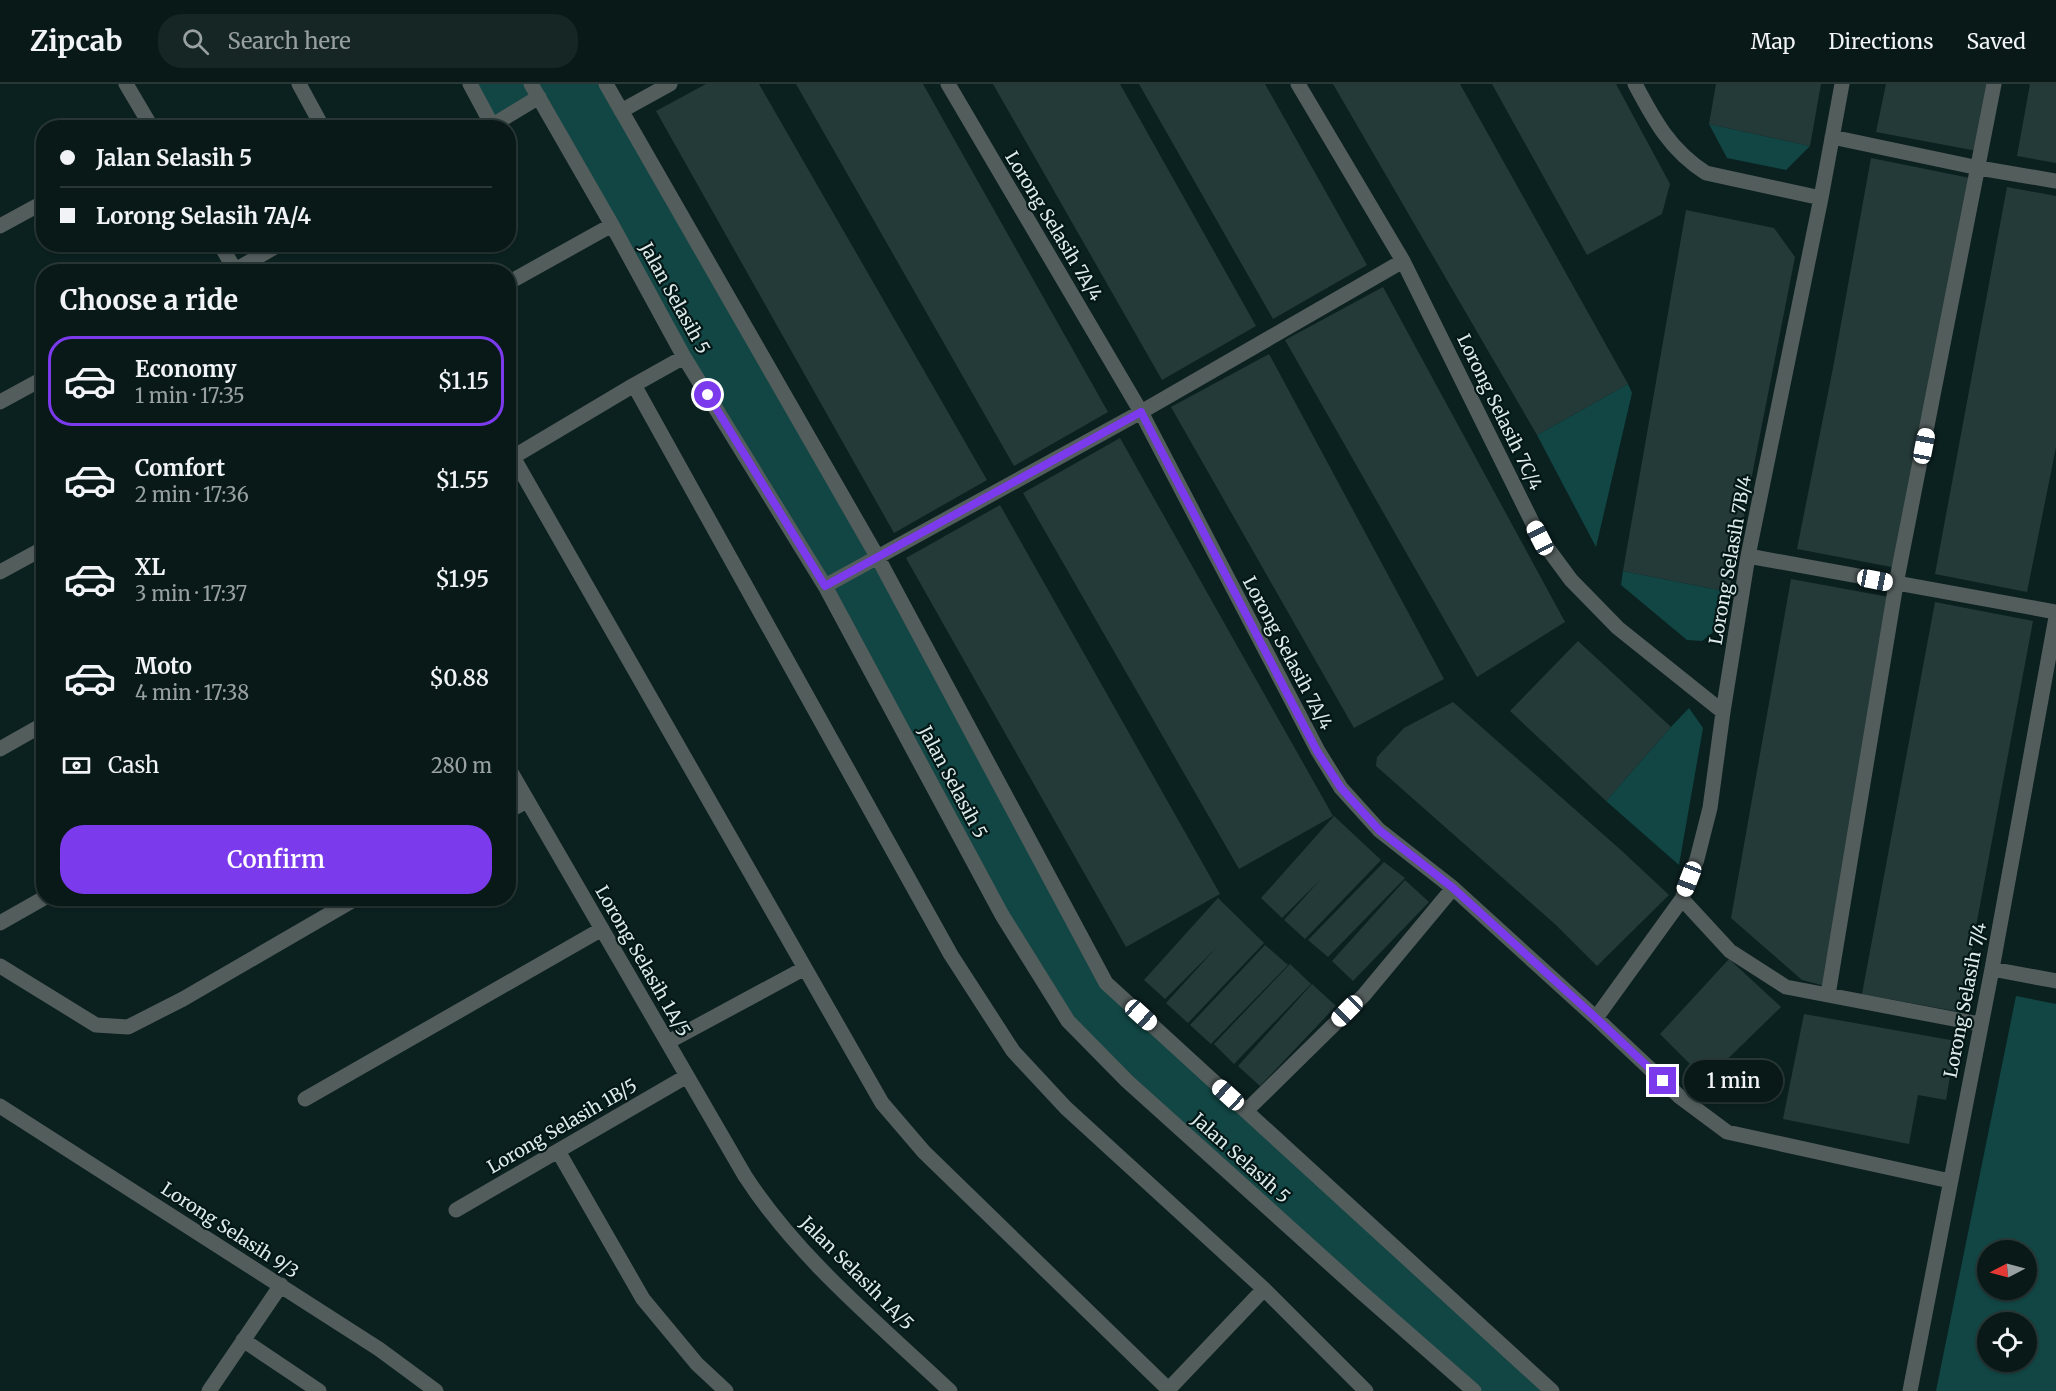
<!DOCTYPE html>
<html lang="en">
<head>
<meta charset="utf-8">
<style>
	body { margin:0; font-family:Merriweather,serif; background:#162625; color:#f1f3f6; height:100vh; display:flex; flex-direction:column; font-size:22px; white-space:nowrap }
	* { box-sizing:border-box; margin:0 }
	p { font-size:20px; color:#98a0a2 }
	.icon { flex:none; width:33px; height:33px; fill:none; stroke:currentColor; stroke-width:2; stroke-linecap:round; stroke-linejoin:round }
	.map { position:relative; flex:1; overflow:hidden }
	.panel { position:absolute; left:36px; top:180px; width:480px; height:642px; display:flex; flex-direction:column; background:#081918; border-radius:24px; box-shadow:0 2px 4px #0004,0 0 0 2px #293837 }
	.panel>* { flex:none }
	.top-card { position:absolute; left:36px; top:36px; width:480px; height:132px; border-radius:24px; box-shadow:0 2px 4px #0004,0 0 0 2px #293837; display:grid; align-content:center; height:132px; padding:0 24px; background:#081918 }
	.needle { width:39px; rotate:264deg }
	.tools { position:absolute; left:1977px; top:1156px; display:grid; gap:12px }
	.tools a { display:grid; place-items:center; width:60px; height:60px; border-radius:50%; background:#081918; box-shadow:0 2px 4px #0004,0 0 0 2px #293837; font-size:30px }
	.end { position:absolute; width:27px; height:27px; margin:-14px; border:8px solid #7c3aed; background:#fff; box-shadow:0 0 0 3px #fff }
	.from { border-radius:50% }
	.bubble { position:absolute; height:42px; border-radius:21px; background:#081918; box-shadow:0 2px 4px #0004,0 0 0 2px #293837; font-size:20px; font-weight:600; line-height:42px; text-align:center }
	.car { position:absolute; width:18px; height:36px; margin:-18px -9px; border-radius:8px; box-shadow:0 0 4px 2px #0007; background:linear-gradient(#fff 24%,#345 0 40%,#fff 0 76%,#345 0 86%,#fff 0) }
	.top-card b { display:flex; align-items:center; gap:21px; height:57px; font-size:22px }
	.top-card b+b { border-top:2px solid #293837 }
	.top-card i { width:15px; height:15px; background:#f1f3f6 }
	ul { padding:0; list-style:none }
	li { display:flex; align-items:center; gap:18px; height:90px; margin:0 12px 9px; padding:0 12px; border:3px solid transparent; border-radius:24px }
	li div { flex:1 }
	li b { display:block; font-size:22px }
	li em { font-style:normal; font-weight:600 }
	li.selected { border-color:#7c3aed }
	li>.icon { width:54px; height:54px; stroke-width:1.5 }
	h2 { padding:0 24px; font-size:27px; line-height:72px }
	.pay { display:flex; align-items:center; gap:15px; height:66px; padding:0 24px; font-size:22px }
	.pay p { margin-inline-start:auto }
	.primary-button { display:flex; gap:12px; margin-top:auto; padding:12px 24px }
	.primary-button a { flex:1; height:69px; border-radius:24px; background:#7c3aed; color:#fff; font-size:24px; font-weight:600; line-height:69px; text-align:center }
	header { display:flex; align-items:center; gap:36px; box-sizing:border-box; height:84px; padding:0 30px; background:#081918; border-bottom:2px solid #293837 }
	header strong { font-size:28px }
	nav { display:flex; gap:33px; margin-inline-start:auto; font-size:21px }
	.search { width:420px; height:54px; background:#162625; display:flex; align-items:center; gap:15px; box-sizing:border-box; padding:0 21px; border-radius:24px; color:#98a0a2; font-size:22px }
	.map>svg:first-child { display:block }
	.green { fill:#114644; fill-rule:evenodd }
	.building { fill:#243a39 }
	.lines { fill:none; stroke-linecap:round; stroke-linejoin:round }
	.minor { stroke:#535d5c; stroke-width:15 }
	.route { stroke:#7c3aed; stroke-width:8 }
	.labels { text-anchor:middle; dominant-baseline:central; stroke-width:4.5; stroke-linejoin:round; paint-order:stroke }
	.street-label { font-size:18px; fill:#ddeae9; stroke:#031717 }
</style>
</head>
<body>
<header>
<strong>Zipcab</strong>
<div class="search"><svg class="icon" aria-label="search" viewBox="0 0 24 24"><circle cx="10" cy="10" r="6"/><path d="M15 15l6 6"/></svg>Search here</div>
<nav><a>Map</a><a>Directions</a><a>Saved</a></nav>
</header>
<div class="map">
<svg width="2056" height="1307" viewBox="0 0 2056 1307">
	<rect width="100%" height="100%" fill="#0b2120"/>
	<path class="green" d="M470 0H606L1106 899 1552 1307H1474L1068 937 825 502 539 14 492 41Z
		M1709 40 1810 62 1786 86 1727 74Z
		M1628 300 1632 309 1596 463 1537 351Z
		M1623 487 1729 508 1722 541 1702 557 1687 556 1621 501Z
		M1689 624 1703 644 1679 781 1606 717 1671 643Z
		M2016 912 2056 920V1307H1936ZM1988 1167H2026V1206H1988ZM1988 1239H2026V1278H1988Z"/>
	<path class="building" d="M706 0H759L987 396 894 449 656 27Z
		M796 0H923L1108 328 1014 382Z
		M993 0H1120L1256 242 1162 296Z
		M1139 0H1265L1367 181 1273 235Z
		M1333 0H1460L1628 300 1537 351Z
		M1492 0H1616L1670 100 1662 130 1587 171Z
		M1716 0H1821L1810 62 1709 40Z
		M1886 0H1989L1977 67 1876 48Z
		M2030 0H2056V79L2017 72Z
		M1871 74 1970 94 1897 484 1797 465 1833 284Z
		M2007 103 2056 112V363L2027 508 1935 490Z
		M1686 126 1774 144 1795 173 1729 508 1623 487Z
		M1383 203 1565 538 1477 593 1285 256Z
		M1269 270 1444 595 1354 644 1171 323Z
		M1120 354 1333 732 1239 785 1023 409Z
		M1000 421 1220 810 1126 863 906 474Z
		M1791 495 1889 513 1825 902 1802 896 1731 834Z
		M1935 518 2033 537 1960 928 1862 910Z
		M1578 557 1671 643 1606 717 1510 627Z
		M1453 618 1622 767 1669 811 1597 882 1556 841 1376 682 1377 673 1404 644Z
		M1334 732 1381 776 1305 855 1284 836 1320 796 1282 834 1261 814Z
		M1384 778 1405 794 1328 873 1308 856Z
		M1405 796 1429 818 1353 897 1332 877Z
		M1218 814 1264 859 1188 939 1166 919 1216 864 1165 915 1144 896Z
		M1265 861 1288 881 1211 960 1190 941Z
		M1729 875 1781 923 1706 996 1660 950Z
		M1290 880 1311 900 1234 980 1214 960Z
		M1312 900 1336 922 1260 1002 1238 982Z
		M1804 930 1956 957 1946 1016 1918 1011 1909 1060 1783 1035Z"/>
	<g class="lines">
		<path class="minor" d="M126 0 152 44
			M299 0 323 44
			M470 0 492 41
			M531 0 612 141 684 273 825 502 1002 831 1068 937 1127 997 1360 1207 1474 1307
			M606 0 878 474 1106 899 1552 1307
			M948 0 1141 328 1318 667 1341 704 1379 746 1453 804 1596 934 1680 1013 1727 1048 1950 1097
			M1298 0 1403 177 1540 454 1571 496 1618 544 1723 628
			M1635 0C1654 36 1670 66 1706 89L1821 114
			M621 27 670 0
			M488 44 539 13
			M1832 53 1979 84 2056 97
			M0 142 44 118
			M220 160 235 186
			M232 188 280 160
			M508 199 612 141
			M634 301 951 871 1013 967 1066 1024 1264 1205 1366 1307
			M0 318 44 294
			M513 373 882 1019 924 1068 1170 1307
			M508 376 634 301 684 273
			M1748 472 2056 528
			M0 488 44 464
			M825 502 1141 328 1403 177
			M0 665 44 640
			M508 683 745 1092C799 1175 878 1239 950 1307
			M508 727 527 717
			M1682 815 1730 867 1786 903 1980 940
			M0 839 44 814
			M0 882 96 941 128 943 183 915 357 814
			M1992 885 2056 897
			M1828 911 1896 500 1994 0
			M1596 934 1682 815 1697 775 1710 724 1723 628 1748 472 1821 114 1842 0
			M668 958 805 884
			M305 1015 602 845
			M0 1022 379 1265 436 1307
			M1246 1027 1364 911 1453 804
			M558 1067 643 1215 697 1280 726 1307
			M456 1126 687 992
			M243 1256 319 1307
			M209 1307 281 1201
			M1167 1307 1264 1205
			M1910 1307 1992 885 2056 533"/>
	</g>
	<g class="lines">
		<path class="route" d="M708 311 825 502 1141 328 1317 667 1341 704 1379 746 1453 804 1596 934 1663 997"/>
	</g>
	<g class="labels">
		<g class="street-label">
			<text transform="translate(1054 142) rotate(59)">Lorong Selasih 7A/4</text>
			<text transform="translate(675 214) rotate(61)">Jalan Selasih 5</text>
			<text transform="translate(1500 328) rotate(64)">Lorong Selasih 7C/4</text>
			<text transform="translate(1730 476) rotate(-80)">Lorong Selasih 7B/4</text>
			<text transform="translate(1288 569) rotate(62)">Lorong Selasih 7A/4</text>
			<text transform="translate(953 698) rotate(62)">Jalan Selasih 5</text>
			<text transform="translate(643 877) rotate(60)">Lorong Selasih 1A/5</text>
			<text transform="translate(1965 916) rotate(-79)">Lorong Selasih 7/4</text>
			<text transform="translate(562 1042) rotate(-30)">Lorong Selasih 1B/5</text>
			<text transform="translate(1241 1074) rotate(42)">Jalan Selasih 5</text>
			<text transform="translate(230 1146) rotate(33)">Lorong Selasih 9/3</text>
			<text transform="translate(857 1189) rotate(45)">Jalan Selasih 1A/5</text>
		</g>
	</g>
</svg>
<div class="tools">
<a><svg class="needle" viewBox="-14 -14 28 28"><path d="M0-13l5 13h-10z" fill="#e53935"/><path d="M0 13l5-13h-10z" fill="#98a0a2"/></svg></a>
<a><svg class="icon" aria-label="locate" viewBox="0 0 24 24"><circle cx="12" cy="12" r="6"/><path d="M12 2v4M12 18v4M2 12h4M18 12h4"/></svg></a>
</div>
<i class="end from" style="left:708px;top:311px"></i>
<i class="end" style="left:1663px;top:997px"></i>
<div class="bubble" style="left:1684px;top:976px;width:99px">1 min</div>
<i class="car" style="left:1924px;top:362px;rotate:11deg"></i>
<i class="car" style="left:1540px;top:454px;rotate:333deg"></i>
<i class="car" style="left:1875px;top:496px;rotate:101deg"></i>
<i class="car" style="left:1689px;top:795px;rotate:201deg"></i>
<i class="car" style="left:1347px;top:927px;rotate:225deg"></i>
<i class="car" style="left:1141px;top:931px;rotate:132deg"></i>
<i class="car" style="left:1228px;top:1011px;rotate:312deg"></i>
<div class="top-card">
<b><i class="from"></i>Jalan Selasih 5</b>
<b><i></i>Lorong Selasih 7A/4</b>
</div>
<section class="panel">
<h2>Choose a ride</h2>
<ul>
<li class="selected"><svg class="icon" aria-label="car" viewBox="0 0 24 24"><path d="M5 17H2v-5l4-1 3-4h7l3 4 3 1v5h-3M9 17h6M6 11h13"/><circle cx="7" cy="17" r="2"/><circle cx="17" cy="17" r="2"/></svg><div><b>Economy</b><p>1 min · 17:35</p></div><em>$1.15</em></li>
<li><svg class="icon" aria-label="car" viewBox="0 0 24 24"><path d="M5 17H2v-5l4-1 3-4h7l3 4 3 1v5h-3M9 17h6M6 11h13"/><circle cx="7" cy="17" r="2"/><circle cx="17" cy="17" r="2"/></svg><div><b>Comfort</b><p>2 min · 17:36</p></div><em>$1.55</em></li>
<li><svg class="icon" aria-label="car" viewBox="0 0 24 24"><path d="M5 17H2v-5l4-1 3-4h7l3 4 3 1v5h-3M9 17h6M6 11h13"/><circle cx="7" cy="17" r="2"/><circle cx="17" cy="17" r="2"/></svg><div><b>XL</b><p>3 min · 17:37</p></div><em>$1.95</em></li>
<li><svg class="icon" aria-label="car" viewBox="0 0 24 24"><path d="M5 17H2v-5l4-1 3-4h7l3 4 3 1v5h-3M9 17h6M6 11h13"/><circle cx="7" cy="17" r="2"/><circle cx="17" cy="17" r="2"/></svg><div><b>Moto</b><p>4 min · 17:38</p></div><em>$0.88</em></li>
</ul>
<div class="pay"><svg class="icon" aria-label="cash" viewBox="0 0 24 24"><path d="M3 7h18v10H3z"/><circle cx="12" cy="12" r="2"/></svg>Cash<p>280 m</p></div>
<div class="primary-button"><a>Confirm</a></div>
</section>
</div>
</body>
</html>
